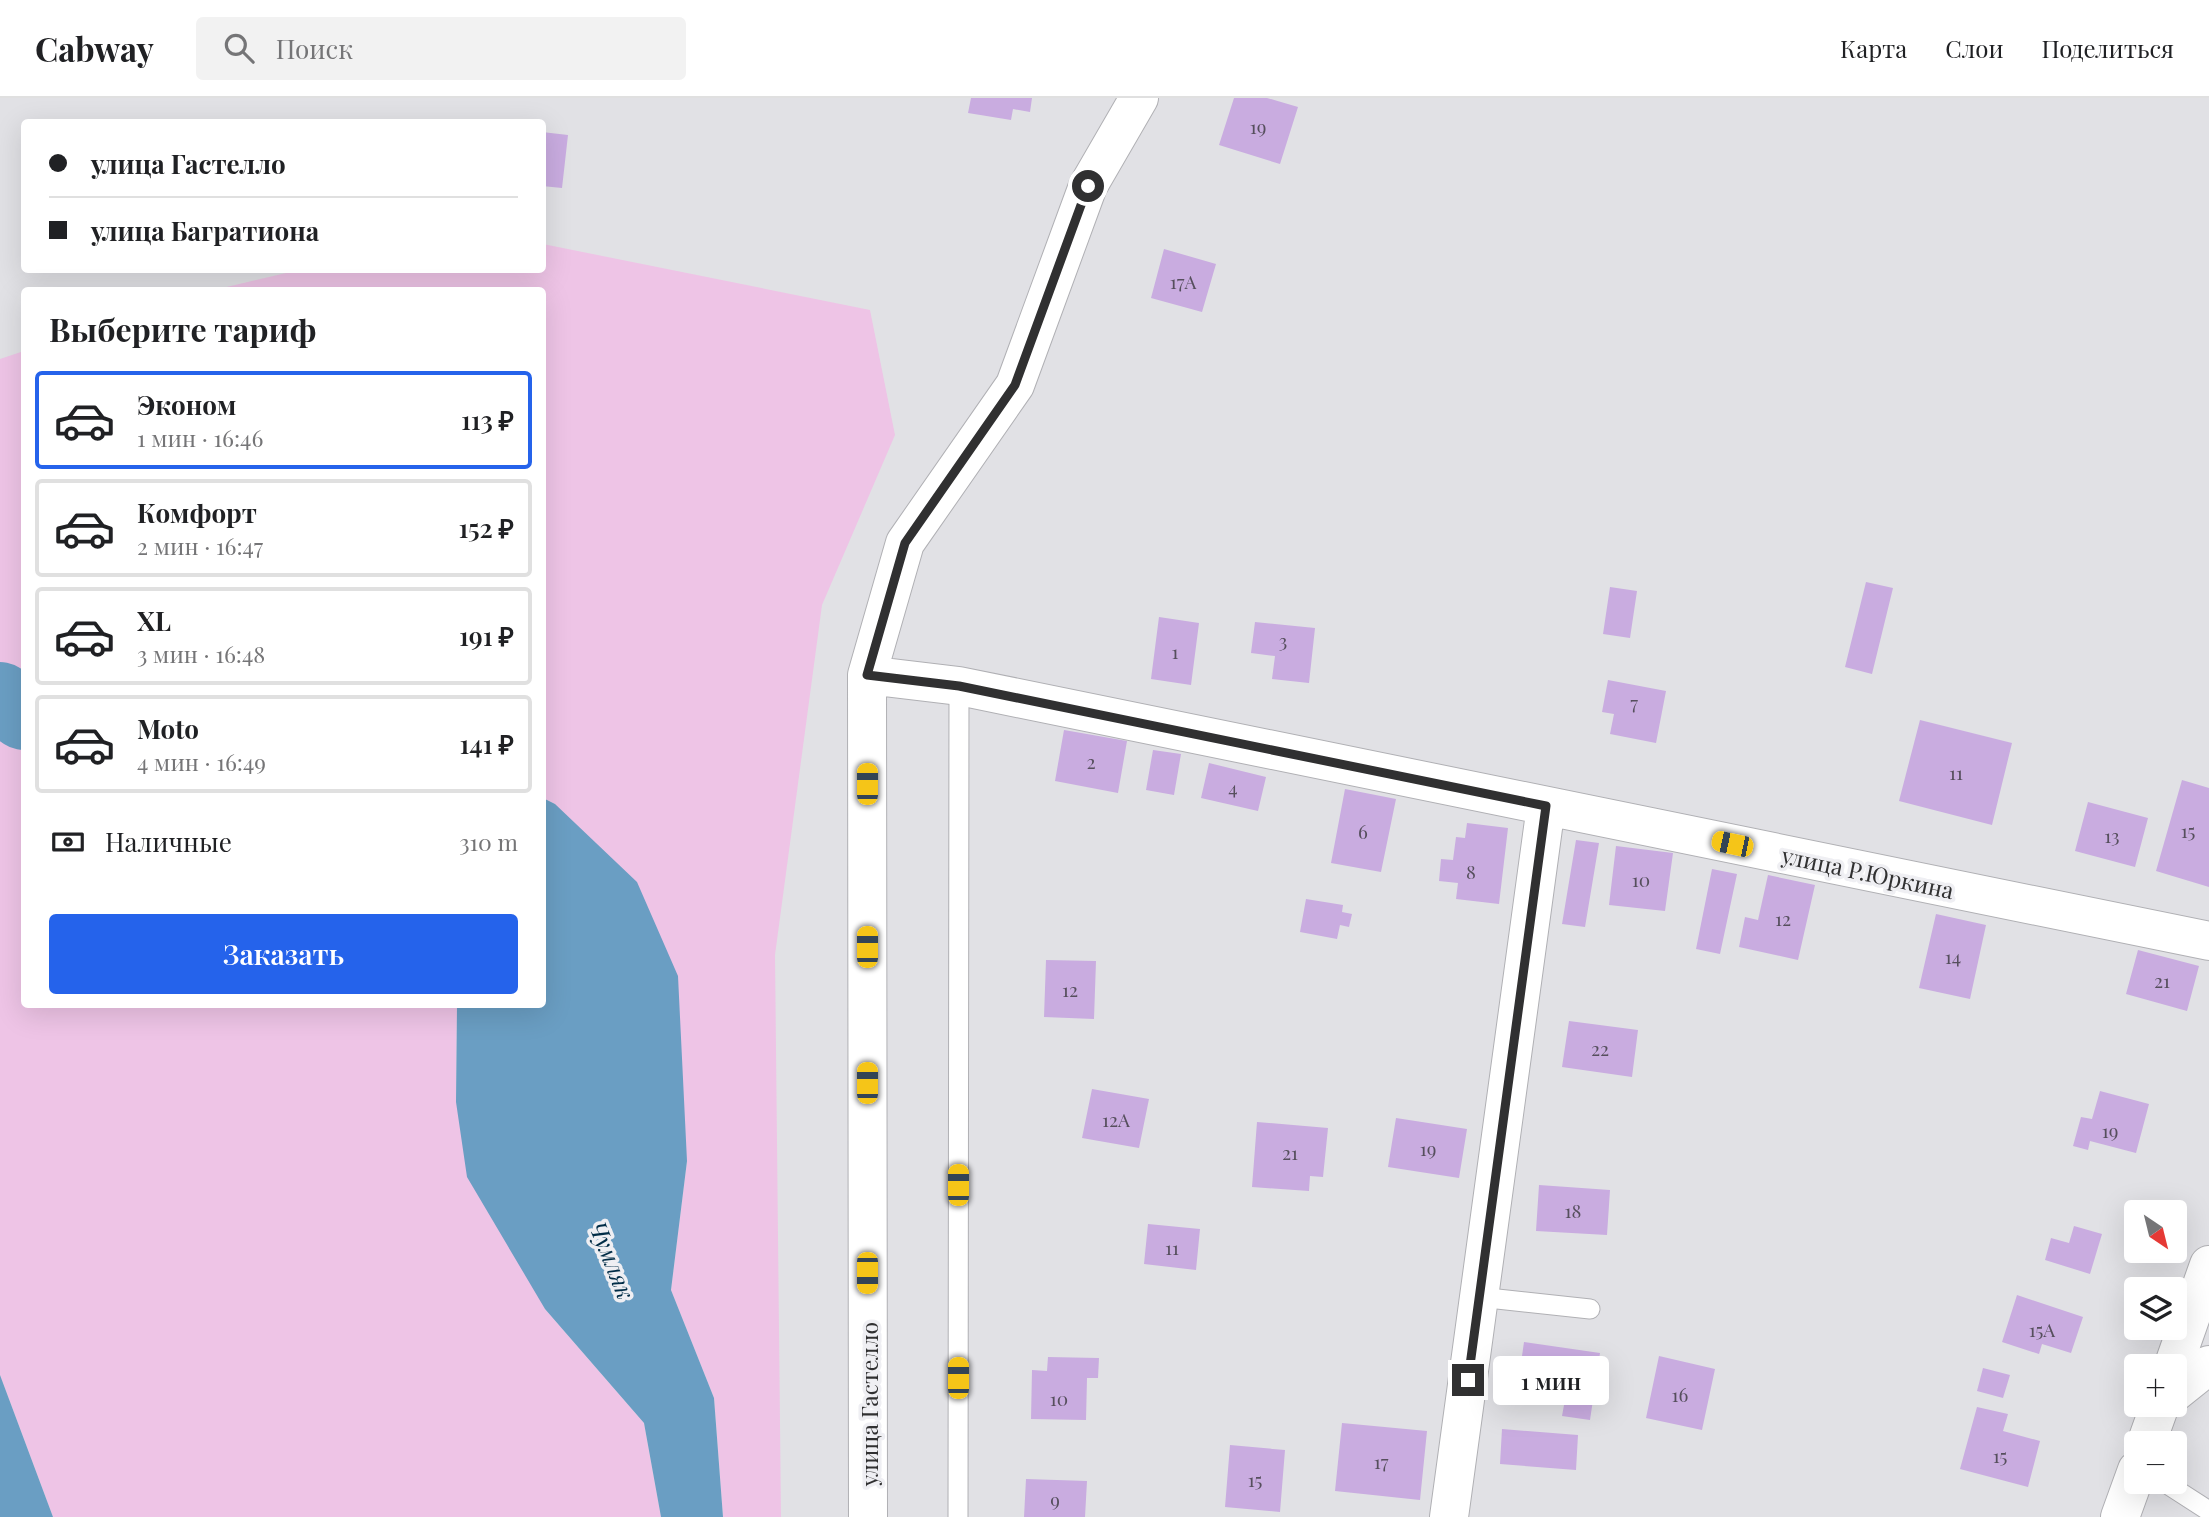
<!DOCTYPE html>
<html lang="ru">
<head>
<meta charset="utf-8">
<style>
	body { margin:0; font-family:"Playfair Display",serif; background:#f2f2f2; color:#202124; height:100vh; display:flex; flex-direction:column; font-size:26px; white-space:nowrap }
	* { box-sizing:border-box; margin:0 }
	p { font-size:23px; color:#757577 }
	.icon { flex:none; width:38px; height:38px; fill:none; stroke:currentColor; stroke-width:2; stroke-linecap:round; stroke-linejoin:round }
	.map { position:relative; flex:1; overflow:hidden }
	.sheet { position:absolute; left:21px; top:189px; width:525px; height:721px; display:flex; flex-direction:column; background:#fff; border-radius:7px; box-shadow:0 7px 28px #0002 }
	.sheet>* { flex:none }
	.guide { position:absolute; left:21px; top:21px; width:525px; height:154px; border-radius:7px; box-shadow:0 7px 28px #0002; display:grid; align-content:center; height:154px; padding:0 28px; background:#fff }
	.needle { width:46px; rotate:145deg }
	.buttons { position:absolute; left:2124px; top:1102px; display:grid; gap:14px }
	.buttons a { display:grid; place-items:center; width:63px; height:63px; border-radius:7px; background:#fff; box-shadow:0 7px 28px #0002; font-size:35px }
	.end { position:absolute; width:32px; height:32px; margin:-16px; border:9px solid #303031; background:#fff; box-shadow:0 0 0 4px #fff }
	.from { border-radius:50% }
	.bubble { position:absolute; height:49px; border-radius:7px; background:#fff; box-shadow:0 7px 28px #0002; font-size:23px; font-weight:600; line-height:49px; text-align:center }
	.car { position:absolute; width:21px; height:42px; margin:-21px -10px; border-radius:9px; box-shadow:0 0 5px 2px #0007; background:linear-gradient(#f5c518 24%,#345 0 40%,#f5c518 0 76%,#345 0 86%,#f5c518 0) }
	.guide b { display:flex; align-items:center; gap:24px; height:66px; font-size:26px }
	.guide b+b { border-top:2px solid #e0e0e0 }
	.guide i { width:18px; height:18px; background:#202124 }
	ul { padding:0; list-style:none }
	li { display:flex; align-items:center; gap:21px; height:98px; margin:0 14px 10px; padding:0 14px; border:4px solid #e0e0e0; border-radius:7px }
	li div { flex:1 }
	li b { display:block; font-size:26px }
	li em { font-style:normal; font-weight:600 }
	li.active { border-color:#2563eb }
	li>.icon { width:63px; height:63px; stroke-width:1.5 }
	h2 { padding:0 28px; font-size:32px; line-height:84px }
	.pay { display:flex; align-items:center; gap:18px; height:77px; padding:0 28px; font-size:26px }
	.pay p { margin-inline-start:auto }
	.button { display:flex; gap:14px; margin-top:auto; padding:14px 28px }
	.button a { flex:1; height:80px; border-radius:7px; background:#2563eb; color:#fff; font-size:28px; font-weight:600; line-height:80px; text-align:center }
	header { display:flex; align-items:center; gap:42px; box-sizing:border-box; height:98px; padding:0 35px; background:#fff; border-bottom:2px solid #e0e0e0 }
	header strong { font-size:33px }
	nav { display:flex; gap:38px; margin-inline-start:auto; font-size:24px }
	.search { width:490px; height:63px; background:#f2f2f2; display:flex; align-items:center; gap:18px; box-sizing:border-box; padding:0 24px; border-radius:7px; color:#757577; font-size:26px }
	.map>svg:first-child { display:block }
	.green { fill:#eec4e6 }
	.water { fill:#6a9ec3 }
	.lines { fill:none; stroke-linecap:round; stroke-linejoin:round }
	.river { stroke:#6a9ec3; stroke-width:72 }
	.building { fill:#c9ace0 }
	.lane-casing { stroke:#b0b0b4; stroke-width:21 }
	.street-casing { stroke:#b0b0b4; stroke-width:40 }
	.lane { stroke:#fff; stroke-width:19 }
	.street { stroke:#fff; stroke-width:38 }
	.route { stroke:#303031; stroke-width:9 }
	.labels { text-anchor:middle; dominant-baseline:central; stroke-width:7; stroke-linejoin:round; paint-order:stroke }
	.number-label { font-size:19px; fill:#564f5d }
	.street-label { font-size:23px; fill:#303031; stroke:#efeff3 }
	.water-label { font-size:24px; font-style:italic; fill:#002c46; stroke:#efeff3 }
</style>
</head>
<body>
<header>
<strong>Cabway</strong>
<div class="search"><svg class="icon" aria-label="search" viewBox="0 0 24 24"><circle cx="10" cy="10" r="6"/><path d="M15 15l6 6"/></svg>Поиск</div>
<nav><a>Карта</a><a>Слои</a><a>Поделиться</a></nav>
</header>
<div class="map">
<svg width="2209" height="1419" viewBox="0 0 2209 1419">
	<rect width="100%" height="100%" fill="#e1e1e5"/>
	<path class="green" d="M543 146 870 212 895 337 822 507 775 857 781 1419H723L714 1300 671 1192 687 1063 555 706 543 700 542 192H214L299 172H542Z
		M24 253V906L457 907 456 1004 545 1211 644 1325 661 1419H53L0 1277V261Z"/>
	<path class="water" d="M543 700 555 706 637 784 678 878 687 1063 671 1192 714 1300 723 1419H661L644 1325 545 1211 467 1079 456 1004 457 907 542 906Z
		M0 1277 53 1419H0Z"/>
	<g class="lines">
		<path class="river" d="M0 600 24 616"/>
	</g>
	<path class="building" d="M971 0H1032L1030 14 1013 11 1011 22 968 15Z
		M1234 0H1267L1298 9 1280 66 1219 47Z
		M542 34 568 37 562 90 542 88Z
		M1164 151 1216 166 1202 214 1151 200Z
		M1866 484 1893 490 1872 576 1845 569Z
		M1610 489 1637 493 1630 540 1603 536Z
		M1159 519 1199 525 1191 587 1151 581Z
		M1255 524 1315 530 1309 585 1272 581 1275 558 1251 555Z
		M1608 582 1666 593 1656 645 1610 636 1614 616 1602 614Z
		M1920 622 2012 645 1992 727 1899 703Z
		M1064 632 1127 643 1118 695 1055 683Z
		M1153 652 1181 656 1174 697 1146 692Z
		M1209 665 1266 679 1258 713 1201 700Z
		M2182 682 2209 690V789L2156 773Z
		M1345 691 1396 701 1381 774 1331 765Z
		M2088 704 2148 720 2135 769 2075 753Z
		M1467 725 1508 730 1499 806 1456 801 1458 785 1439 783 1441 761 1453 762 1456 739 1465 740Z
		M1576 742 1599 745 1585 829 1562 826Z
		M1616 748 1673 755 1665 813 1609 807Z
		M1712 771 1737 776 1720 856 1696 851Z
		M1768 777 1815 787 1798 862 1739 849 1745 819 1758 822Z
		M1306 801 1343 807 1342 814 1352 816 1349 829 1340 827 1337 841 1300 834Z
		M1936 816 1986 827 1970 901 1919 890Z
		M2138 852 2199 868 2187 913 2126 896Z
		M1046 862 1096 863 1094 921 1044 919Z
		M1569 923 1638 932 1632 979 1562 969Z
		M1092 991 1149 1001 1139 1050 1082 1040Z
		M2100 993 2149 1006 2136 1055 2090 1043 2088 1052 2073 1048 2081 1019 2092 1021Z
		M1396 1020 1467 1031 1459 1080 1388 1069Z
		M1257 1024 1328 1030 1323 1079 1310 1078 1309 1093 1252 1089Z
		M1539 1087 1610 1092 1607 1137 1536 1133Z
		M1148 1126 1200 1131 1196 1172 1144 1166Z
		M2074 1128 2102 1136 2090 1176 2045 1162 2051 1140 2069 1145Z
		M2017 1197 2083 1219 2071 1255 2042 1246 2039 1256 2002 1244Z
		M1524 1244 1600 1255 1590 1322 1562 1318 1564 1307 1516 1300Z
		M1659 1258 1715 1271 1702 1332 1646 1320Z
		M1048 1259 1099 1260 1098 1280H1087L1086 1322 1031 1321 1032 1272 1047 1273Z
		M1983 1270 2010 1277 2003 1300 1977 1293Z
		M1977 1309 2008 1316 2003 1333 2040 1343 2028 1389 1960 1371Z
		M1342 1325 1427 1333 1420 1402 1335 1393Z
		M1502 1331 1578 1337 1576 1372 1500 1366Z
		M1230 1347 1285 1352 1280 1414 1225 1409Z
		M1026 1381 1087 1383 1085 1419H1024Z"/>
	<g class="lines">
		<g class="lane-casing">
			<path id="lane" d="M1479 1199 1590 1211
				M2164 1384 2209 1413
				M958 1419 959 588"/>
		</g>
		<g class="street-casing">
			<path id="street" d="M867 577 959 588 2209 843
				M2173 1269 2209 1167
				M2175 1294 2209 1267
				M2146 1346 2160 1307
				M868 1419 867 577 905 445 1015 287 1088 88 1139 0
				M1449 1419 1546 708
				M2120 1419 2137 1372"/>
		</g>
		<use href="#lane" class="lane"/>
		<use href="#street" class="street"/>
	</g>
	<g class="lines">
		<path class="route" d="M1088 88 1015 287 905 445 867 577 959 588 1546 708 1468 1282"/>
	</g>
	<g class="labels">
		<g class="number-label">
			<text x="1258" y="28">19</text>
			<text x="1183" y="183">17А</text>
			<text x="1283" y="542">3</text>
			<text x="1175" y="553">1</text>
			<text x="1634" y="604">7</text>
			<text x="1091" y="663">2</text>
			<text x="1956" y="674">11</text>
			<text x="1233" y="689">4</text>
			<text x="2188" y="732">15</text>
			<text x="1363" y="733">6</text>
			<text x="2112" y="737">13</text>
			<text x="1471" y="773">8</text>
			<text x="1641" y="781">10</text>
			<text x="1783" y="820">12</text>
			<text x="1953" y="858">14</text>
			<text x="2162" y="882">21</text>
			<text x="1070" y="891">12</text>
			<text x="1600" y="950">22</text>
			<text x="1116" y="1021">12А</text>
			<text x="2110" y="1032">19</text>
			<text x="1428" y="1050">19</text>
			<text x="1290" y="1054">21</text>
			<text x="1573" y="1112">18</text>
			<text x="1172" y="1149">11</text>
			<text x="2042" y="1231">15А</text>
			<text x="1680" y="1296">16</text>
			<text x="1059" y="1300">10</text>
			<text x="2000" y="1357">15</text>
			<text x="1381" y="1363">17</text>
			<text x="1255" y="1381">15</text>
			<text x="1055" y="1401">9</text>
		</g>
		<g class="street-label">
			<text transform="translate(1868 774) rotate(12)">улица Р.Юркина</text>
			<text transform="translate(868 1306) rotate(-90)">улица Гастелло</text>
		</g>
		<g class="water-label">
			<text transform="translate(613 1162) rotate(68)">Чумляк</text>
		</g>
	</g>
</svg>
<div class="buttons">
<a><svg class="needle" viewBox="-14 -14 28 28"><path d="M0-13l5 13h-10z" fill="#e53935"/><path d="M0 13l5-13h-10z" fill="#757577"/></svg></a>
<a><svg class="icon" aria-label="layers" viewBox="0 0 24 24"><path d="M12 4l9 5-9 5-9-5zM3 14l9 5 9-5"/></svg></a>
<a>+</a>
<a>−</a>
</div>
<i class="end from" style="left:1088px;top:88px"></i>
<i class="end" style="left:1468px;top:1282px"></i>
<div class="bubble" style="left:1493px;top:1258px;width:116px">1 мин</div>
<i class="car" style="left:867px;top:686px;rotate:0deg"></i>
<i class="car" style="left:1732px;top:746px;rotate:282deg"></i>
<i class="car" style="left:867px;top:849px;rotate:0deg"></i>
<i class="car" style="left:867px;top:985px;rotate:0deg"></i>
<i class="car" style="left:958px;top:1087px;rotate:0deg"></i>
<i class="car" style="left:867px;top:1175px;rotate:180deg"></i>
<i class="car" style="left:958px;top:1280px;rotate:0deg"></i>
<div class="guide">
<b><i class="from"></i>улица Гастелло</b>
<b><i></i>улица Багратиона</b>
</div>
<section class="sheet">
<h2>Выберите тариф</h2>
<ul>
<li class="active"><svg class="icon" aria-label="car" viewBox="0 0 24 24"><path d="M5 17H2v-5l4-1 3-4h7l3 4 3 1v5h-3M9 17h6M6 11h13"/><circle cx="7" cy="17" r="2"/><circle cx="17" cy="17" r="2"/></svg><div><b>Эконом</b><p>1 мин · 16:46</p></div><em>113 ₽</em></li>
<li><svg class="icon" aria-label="car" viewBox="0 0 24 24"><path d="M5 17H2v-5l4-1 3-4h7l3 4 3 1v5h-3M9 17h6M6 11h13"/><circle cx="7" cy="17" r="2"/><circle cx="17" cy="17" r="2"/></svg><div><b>Комфорт</b><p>2 мин · 16:47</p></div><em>152 ₽</em></li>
<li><svg class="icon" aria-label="car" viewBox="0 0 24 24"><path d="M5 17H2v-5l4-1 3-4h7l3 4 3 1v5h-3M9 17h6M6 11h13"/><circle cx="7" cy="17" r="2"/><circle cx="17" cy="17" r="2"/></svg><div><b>XL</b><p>3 мин · 16:48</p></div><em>191 ₽</em></li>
<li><svg class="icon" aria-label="car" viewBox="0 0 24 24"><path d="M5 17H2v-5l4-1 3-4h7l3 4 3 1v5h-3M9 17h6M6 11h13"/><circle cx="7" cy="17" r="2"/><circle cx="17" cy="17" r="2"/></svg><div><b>Moto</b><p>4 мин · 16:49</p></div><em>141 ₽</em></li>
</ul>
<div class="pay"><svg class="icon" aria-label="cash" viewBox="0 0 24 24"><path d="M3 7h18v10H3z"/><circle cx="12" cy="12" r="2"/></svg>Наличные<p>310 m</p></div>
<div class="button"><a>Заказать</a></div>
</section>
</div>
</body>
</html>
